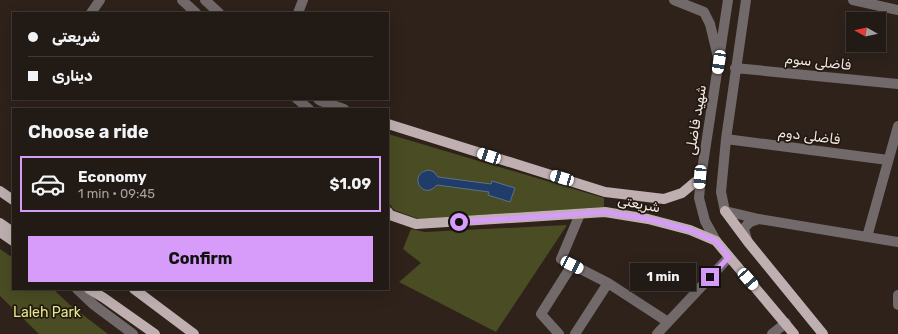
<!DOCTYPE html>
<html lang="en">
<head>
<meta charset="utf-8">
<style>
	body { margin:0; font-family:Rubik,Vazirmatn,sans-serif; background:#2e2722; color:#f1f3f6; height:100vh; display:flex; flex-direction:column; font-size:15px; white-space:nowrap }
	* { box-sizing:border-box; margin:0 }
	p { font-size:13px; color:#a2a1a0 }
	.icon { flex:none; width:22px; height:22px; fill:none; stroke:currentColor; stroke-width:2; stroke-linecap:round; stroke-linejoin:round }
	.map { position:relative; flex:1; overflow:hidden }
	.details { position:absolute; left:12px; top:108px; width:377px; height:182px; display:flex; flex-direction:column; background:#221a14; border-radius:0px; box-shadow:0 4px 16px #0002,0 0 0 1px #3f3834 }
	.details>* { flex:none }
	.banner { position:absolute; left:12px; top:12px; width:377px; height:88px; border-radius:0px; box-shadow:0 4px 16px #0002,0 0 0 1px #3f3834; display:grid; align-content:center; height:88px; padding:0 16px; background:#221a14 }
	.needle { width:26px; rotate:278deg }
	.tools { position:absolute; left:846px; top:12px; display:grid; gap:8px }
	.tools a { display:grid; place-items:center; width:40px; height:40px; border-radius:0px; background:#221a14; box-shadow:0 4px 16px #0002,0 0 0 1px #3f3834; font-size:20px }
	.end { position:absolute; width:18px; height:18px; margin:-9px; border:5px solid #d79bf9; background:#111; box-shadow:0 0 0 2px #111 }
	.from { border-radius:50% }
	.bubble { position:absolute; height:28px; border-radius:0px; background:#221a14; box-shadow:0 4px 16px #0002,0 0 0 1px #3f3834; font-size:13px; font-weight:700; line-height:28px; text-align:center }
	.car { position:absolute; width:12px; height:24px; margin:-12px -6px; border-radius:5px; box-shadow:0 0 3px 1px #0007; background:linear-gradient(#fff 24%,#345 0 40%,#fff 0 76%,#345 0 86%,#fff 0) }
	.banner b { display:flex; align-items:center; gap:14px; height:38px; font-size:15px }
	.banner b+b { border-top:1px solid #3f3834 }
	.banner i { width:10px; height:10px; background:#f1f3f6 }
	ul { padding:0; list-style:none }
	li { display:flex; align-items:center; gap:12px; height:56px; margin:0 8px 6px; padding:0 8px; border:2px solid #3f3834; border-radius:0px }
	li div { flex:1 }
	li b { display:block; font-size:15px }
	li em { font-style:normal; font-weight:700 }
	li.active { border-color:#d79bf9 }
	li>.icon { width:36px; height:36px; stroke-width:1.5 }
	h2 { padding:0 16px; font-size:18px; line-height:48px }
	.primary-button { display:flex; gap:8px; margin-top:auto; padding:8px 16px }
	.primary-button a { flex:1; height:46px; border-radius:0px; background:#d79bf9; color:#111; font-size:16px; font-weight:700; line-height:46px; text-align:center }
	.map>svg:first-child { display:block }
	.green { fill:#4a4c23 }
	.water { fill:#203c69; stroke:#5f708e }
	.lines { fill:none; stroke-linecap:round; stroke-linejoin:round }
	.minor { stroke:#726a6a; stroke-width:10 }
	.major { stroke:#bfafb0; stroke-width:10 }
	.route { stroke:#d79bf9; stroke-width:5 }
	.labels { text-anchor:middle; dominant-baseline:central; stroke-width:3.5; stroke-linejoin:round; paint-order:stroke }
	.street-label { font-size:14px; fill:#f1e9e4; stroke:#241912 }
	.park-label { font-size:14px; fill:#e2e88b; stroke:#241912 }
</style>
</head>
<body>
<div class="map">
<svg width="898" height="334" viewBox="0 0 898 334">
	<rect width="100%" height="100%" fill="#2e221b"/>
	<path class="green" d="M388 134 604 198V207L419 219 394 210 388 201Z
		M567 225 496 332 399 282 421 263 403 249 411 229 425 232Z
		M0 249 13 258V289H53L70 305 108 334H39L0 296Z"/>
	<path class="water" d="M429 170 434 172 438 177 491 184 492 181 515 188 510 202 488 195 489 192 437 185C422 202 407 173 429 170Z"/>
	<g class="lines">
		<path class="minor" d="M182 0 196 13
			M205 0 219 13
			M674 0 704 12 710 24 718 57
			M746 0 726 139 721 192 725 211 759 219 898 242
			M853 0 898 10
			M91 13 100 0
			M298 13 303 0
			M735 68 898 84
			M297 99 309 109
			M318 99 321 101 344 109
			M726 139 888 160
			M580 214 561 259 608 283 668 322
			M867 237 898 126
			M747 240 744 229C748 222 752 221 759 219
			M716 241 705 221 699 198 701 177 728 0
			M77 289 94 305 133 334
			M898 295V305
			M559 334 541 314 572 265
			M575 334 608 283
			M657 334 729 257
			M772 334 786 323"/>
		<path class="major" d="M388 124 605 192 664 199 682 193 701 177
			M0 191 13 200
			M725 211 748 242 823 334
			M388 212 390 215 416 224 605 212 648 219 690 230 716 241 794 334
			M0 223 13 232
			M0 232 13 241
			M89 289 104 298 155 334
			M134 289 194 334"/>
	</g>
	<g class="lines">
		<path class="route" d="M459 222 605 212 648 219 690 230 716 241 729 257 710 277"/>
	</g>
	<g class="labels">
		<g class="street-label">
			<text transform="translate(818 62) rotate(6)">فاضلی سوم</text>
			<text transform="translate(696 120) rotate(-81)">شهید فاضلی</text>
			<text transform="translate(809 136) rotate(7)">فاضلی دوم</text>
			<text transform="translate(639 204) rotate(11)">شریعتی</text>
		</g>
		<g class="park-label">
			<text x="47" y="312">Laleh Park</text>
		</g>
	</g>
</svg>
<div class="tools">
<a><svg class="needle" viewBox="-14 -14 28 28"><path d="M0-13l5 13h-10z" fill="#e53935"/><path d="M0 13l5-13h-10z" fill="#a2a1a0"/></svg></a>
</div>
<i class="end from" style="left:459px;top:222px"></i>
<i class="end" style="left:710px;top:277px"></i>
<div class="bubble" style="left:630px;top:263px;width:66px">1 min</div>
<i class="car" style="left:719px;top:62px;rotate:189deg"></i>
<i class="car" style="left:489px;top:156px;rotate:288deg"></i>
<i class="car" style="left:700px;top:177px;rotate:184deg"></i>
<i class="car" style="left:562px;top:178px;rotate:287deg"></i>
<i class="car" style="left:572px;top:265px;rotate:117deg"></i>
<i class="car" style="left:748px;top:279px;rotate:139deg"></i>
<div class="banner">
<b><i class="from"></i>شریعتی</b>
<b><i></i>دیناری</b>
</div>
<section class="details">
<h2>Choose a ride</h2>
<ul>
<li class="active"><svg class="icon" aria-label="car" viewBox="0 0 24 24"><path d="M5 17H2v-5l4-1 3-4h7l3 4 3 1v5h-3M9 17h6M6 11h13"/><circle cx="7" cy="17" r="2"/><circle cx="17" cy="17" r="2"/></svg><div><b>Economy</b><p>1 min · 09:45</p></div><em>$1.09</em></li>
</ul>
<div class="primary-button"><a>Confirm</a></div>
</section>
</div>
</body>
</html>
